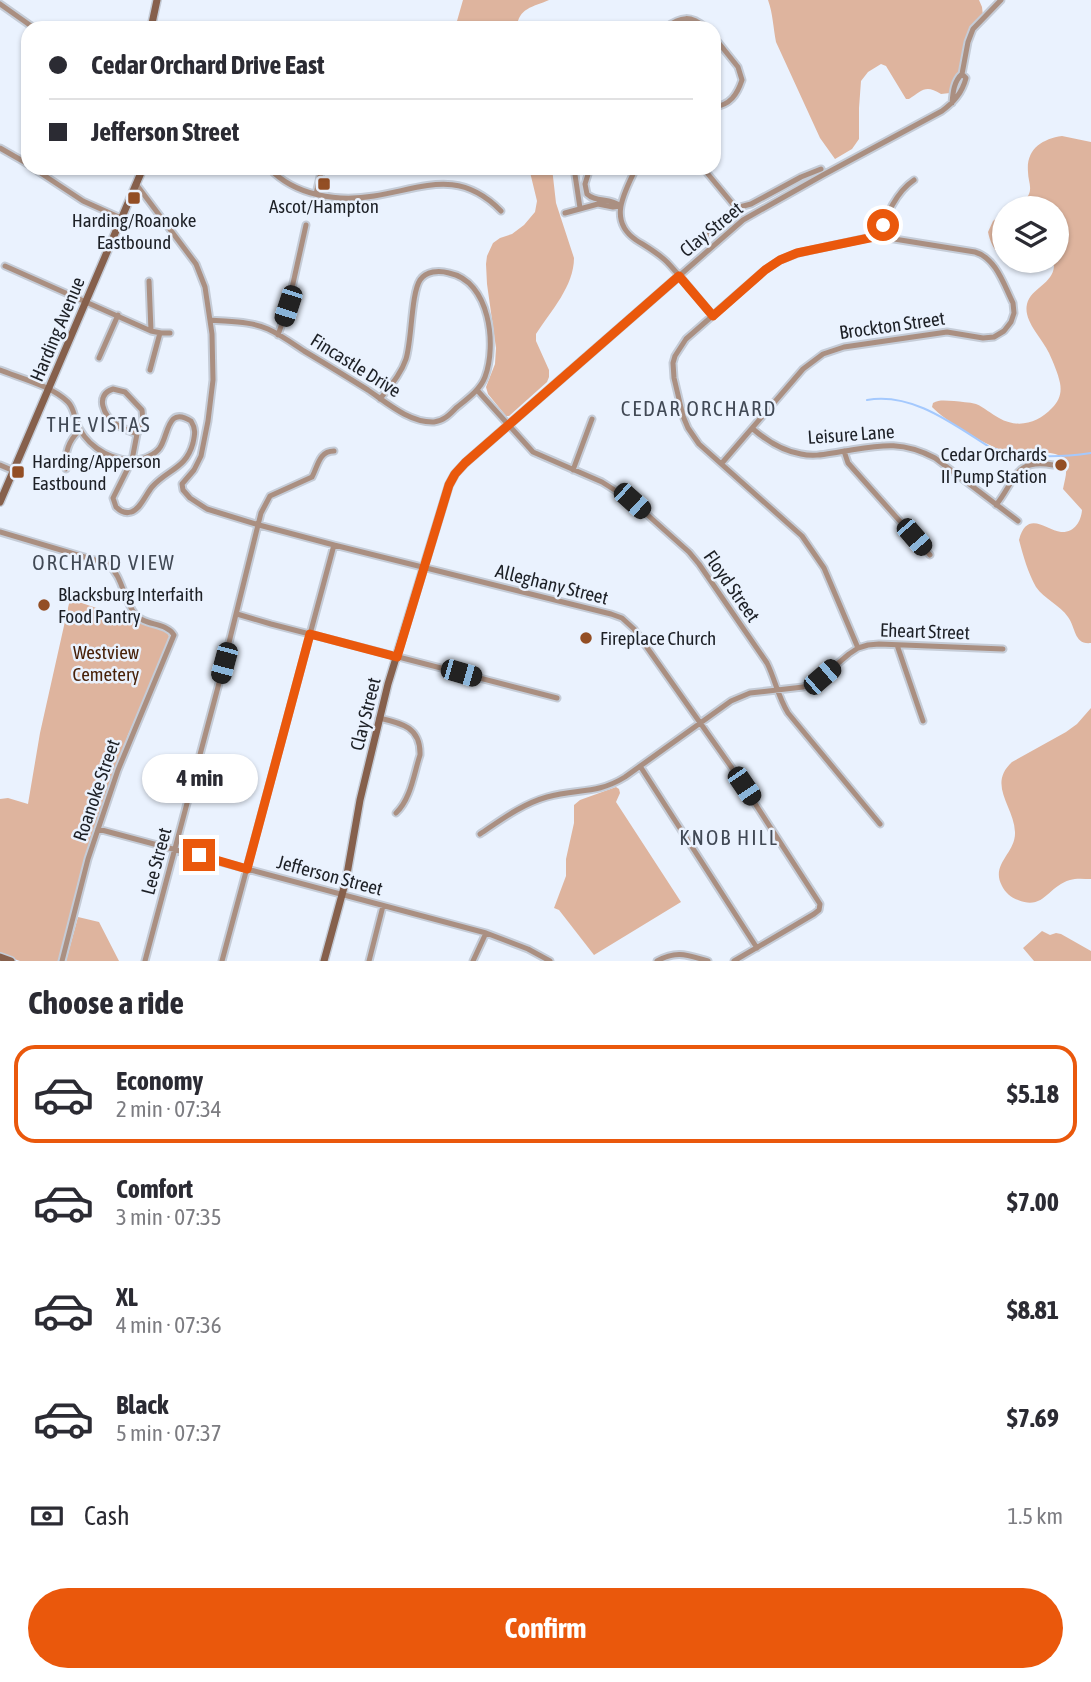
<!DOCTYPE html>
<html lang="en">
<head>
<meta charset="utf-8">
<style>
	body { margin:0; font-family:"Asap Condensed",sans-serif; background:#f7f7f7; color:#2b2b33; height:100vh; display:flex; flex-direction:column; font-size:26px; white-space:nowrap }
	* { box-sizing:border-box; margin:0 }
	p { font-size:23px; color:#7c7c81 }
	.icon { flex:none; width:38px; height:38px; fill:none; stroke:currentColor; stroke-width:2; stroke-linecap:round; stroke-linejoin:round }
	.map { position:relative; height:961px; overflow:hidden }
	.side { display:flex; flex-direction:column; background:#fff; flex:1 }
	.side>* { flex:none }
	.hud { position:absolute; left:21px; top:21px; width:700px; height:154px; border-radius:21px; box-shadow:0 2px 5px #0004; display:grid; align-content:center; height:154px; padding:0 28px; background:#fff }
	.fabs { position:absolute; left:992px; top:196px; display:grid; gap:14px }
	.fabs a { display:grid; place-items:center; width:77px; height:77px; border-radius:50%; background:#fff; box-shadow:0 2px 5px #0004; font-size:35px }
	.end { position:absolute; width:32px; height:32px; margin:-16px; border:9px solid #ea580c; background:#fff; box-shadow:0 0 0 4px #fff }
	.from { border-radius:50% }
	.bubble { position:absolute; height:49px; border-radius:24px; background:#fff; box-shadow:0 2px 5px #0004; font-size:23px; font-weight:700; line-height:49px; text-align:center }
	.car { position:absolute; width:21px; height:42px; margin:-21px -10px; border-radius:9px; box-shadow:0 0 5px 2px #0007; background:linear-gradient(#222 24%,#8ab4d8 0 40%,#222 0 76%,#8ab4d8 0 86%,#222 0) }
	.hud b { display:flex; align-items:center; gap:24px; height:66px; font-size:26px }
	.hud b+b { border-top:2px solid #e1e1e2 }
	.hud i { width:18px; height:18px; background:#2b2b33 }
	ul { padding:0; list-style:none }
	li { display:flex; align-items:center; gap:21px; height:98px; margin:0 14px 10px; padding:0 14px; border:4px solid transparent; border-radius:21px }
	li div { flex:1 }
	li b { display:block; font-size:26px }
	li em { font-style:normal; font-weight:700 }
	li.selected { border-color:#ea580c }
	li>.icon { width:63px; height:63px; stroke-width:1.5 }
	h2 { padding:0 28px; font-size:32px; line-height:84px }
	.pay { display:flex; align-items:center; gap:18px; height:77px; padding:0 28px; font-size:26px }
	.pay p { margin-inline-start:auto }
	.action { display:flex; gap:14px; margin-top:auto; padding:14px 28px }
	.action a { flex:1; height:80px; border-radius:42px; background:#ea580c; color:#fff; font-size:28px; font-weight:700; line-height:80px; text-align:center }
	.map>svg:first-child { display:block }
	.green { fill:#deb49e }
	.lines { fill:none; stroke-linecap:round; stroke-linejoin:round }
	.stream { stroke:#a4c9fe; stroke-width:2 }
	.street-casing { stroke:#c5ccd7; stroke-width:9 }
	.secondary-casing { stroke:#c5ccd7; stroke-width:10 }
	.street { stroke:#aa8f81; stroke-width:5 }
	.secondary { stroke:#86604c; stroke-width:7 }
	.route { stroke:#ea580c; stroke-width:9 }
	.poi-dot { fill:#934e24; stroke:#eaf2fe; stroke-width:2.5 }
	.labels { text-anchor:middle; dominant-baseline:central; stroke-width:5; stroke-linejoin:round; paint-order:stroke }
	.poi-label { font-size:19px; fill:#1d2026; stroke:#eaf2fe; text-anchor:start }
	.street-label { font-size:19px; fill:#1d2026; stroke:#eaf2fe }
	.park-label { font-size:19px; fill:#482109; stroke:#eaf2fe }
	.neighbourhood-label { font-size:21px; letter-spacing:2px; fill:#414955; stroke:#eaf2fe }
</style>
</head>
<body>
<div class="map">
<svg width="1091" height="961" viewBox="0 0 1091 961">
	<rect width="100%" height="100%" fill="#eaf2fe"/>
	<path class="green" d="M463 0H549C533 7 518 8 517 28H455Z
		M768 0H979L982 7 983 16 971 31 955 88 950 93 941 94C925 84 922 91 909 99H906L886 66 881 64 868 72 861 81 859 108V139L852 149 835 159 820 138 776 42C773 27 773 14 768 0Z
		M1062 136 1091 142V643C1074 645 1076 628 1068 617 1060 605 1044 599 1036 587 1028 573 1023 555 1019 540 1027 509 1046 530 1061 532 1074 533 1081 522 1082 510L1063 489C1065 478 1070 466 1061 457 1051 448 1022 456 1007 452 990 448 944 420 932 407L933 403C940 399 947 401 954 401 961 402 969 402 976 404 984 407 991 414 999 418 1018 429 1038 423 1052 408 1059 401 1062 393 1060 383 1058 373 1053 362 1049 353 1042 338 1023 321 1027 304 1031 288 1053 284 1054 266L1051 261H1057V208H1012C1018 205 1026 201 1029 194 1032 187 1028 180 1028 172 1026 149 1042 139 1062 136Z
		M529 168H552L556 203 574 258C574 286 551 311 536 334V341L549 370V377L547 382 509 416H506L488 394 486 387 495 364 496 348 487 284 486 264 487 256 493 243 500 238 512 234 524 225 535 212 537 201Z
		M1004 212V258C995 253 990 242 988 232L993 221Z
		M70 599 167 632 170 638 128 735 92 835 59 961H20L0 954V799L8 798 28 804 40 733Z
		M1091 708V879C1084 879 1076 878 1070 880 1048 886 1044 911 1018 900 1011 898 1005 892 1002 886 990 864 1016 853 1015 832 1014 806 987 785 1012 762L1066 732 1077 724Z
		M616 787 619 789 620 793 616 802 681 902 594 955 559 910 554 908 566 876V859L574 823V805L580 800Z
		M78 917 99 922 119 961H66Z
		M1042 931 1050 935 1056 933 1061 934 1091 951V961H1034L1023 948Z"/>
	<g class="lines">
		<path class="stream" d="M867 400C913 392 954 425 991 448 1023 458 1058 458 1091 453"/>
		<g class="street-casing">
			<path id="street" d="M0 4 34 28
				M665 28C681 16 691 15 706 28
				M714 37 738 67 742 80C737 95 730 105 714 107
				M962 74 968 42 973 29 1001 0
				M0 148 28 164
				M33 168 83 201 121 218
				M269 168C295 196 338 202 374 196 424 188 459 168 501 211
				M574 168 580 208
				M590 168 585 184 587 194C596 203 610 197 620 206
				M636 168C625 192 607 220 636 240 647 247 658 253 667 262 683 279 698 298 713 316
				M703 168 736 208
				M136 184 196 264 205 287 212 334 213 380 208 421 201 456 194 470 182 484 183 490 190 498 207 509 259 525 334 545 611 614 622 618 634 629 732 768 820 904 819 910 814 914 734 961
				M316 194 322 168
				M565 213 598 204 613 207 620 206
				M707 235 736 208 751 204 801 177 821 169
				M879 236C886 216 896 192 914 180
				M5 266 151 331 161 333H170
				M679 276 743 220 823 175 942 111C954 102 962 93 966 78L962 74C954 81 953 92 952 103
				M149 281 151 331
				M210 320C230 322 250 321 268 329 281 335 292 343 304 351 326 364 347 377 368 390 387 403 410 423 434 422 444 421 450 414 456 408 467 399 480 390 485 377 497 345 490 281 449 273 439 270 426 271 420 280 411 294 412 340 406 359 401 374 390 386 380 399
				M278 335 288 306 306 225
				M99 358 118 315
				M0 370C20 378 52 386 68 402 73 407 74 414 76 421 84 443 106 459 129 460 139 461 152 457 159 449 169 437 166 405 191 421 196 429 195 434 193 443 186 469 168 469 152 487 146 494 140 510 131 512 125 514 120 511 116 507L113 498 132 460 137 434
				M150 370 160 333
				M113 389 125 392 142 410 143 421 137 434C130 431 122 429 116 424 104 416 94 395 113 389Z
				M477 390 533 452 602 482 632 501 689 552 699 564 767 663C775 679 778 697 788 713L880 824
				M753 429C767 441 782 451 801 454 814 457 826 454 839 452 878 446 899 439 935 458L1018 521
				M844 451 848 463 930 555
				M722 463 803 369 823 354 844 347 947 332 983 338 994 337 1004 331 1011 322 1014 313 1013 303C1004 285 996 258 975 252L888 238 872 237 798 253 780 260 765 270 686 339 675 356 673 363 674 378 683 416 688 428 699 444 802 536 824 568 858 648
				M0 465 14 471
				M66 469C65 452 68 441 80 430
				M573 470 592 419
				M996 505C1016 480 1014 458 1053 465
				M0 532 108 564C123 577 123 599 135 614 144 626 166 622 174 635L118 770 88 859 62 961
				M237 614 271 624 557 698
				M897 645 923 721
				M379 718C401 723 421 727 420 755 414 773 411 799 396 813
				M640 766 757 948
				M98 829 486 933 528 949 550 961
				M480 834C501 820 522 804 547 797 577 788 596 795 625 777L731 701 750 693 803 687 816 682 849 654 858 648 868 645 879 644 1003 649
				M145 961 218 687 261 513 270 496 312 477C318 466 319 451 334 451
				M222 961 334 545
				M369 961 383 906
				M473 961 486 933
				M657 961C677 950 687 955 708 961"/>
		</g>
		<g class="secondary-casing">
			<path id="secondary" d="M151 28 157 0
				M0 502 143 168
				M0 957 11 961
				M324 961 346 880 360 800 388 684 449 485 455 474 465 463 679 276"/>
		</g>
		<use href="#street" class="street"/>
		<use href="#secondary" class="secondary"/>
	</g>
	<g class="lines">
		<path class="route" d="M199 855 247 869 310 634 397 657 449 485 455 474 465 463 679 276 713 316 765 270 780 260 797 253 879 236 883 225"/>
	</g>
	<g class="poi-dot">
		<rect x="317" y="177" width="14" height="14" rx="3.5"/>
		<rect x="127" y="191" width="14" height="14" rx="3.5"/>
		<circle cx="1061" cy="465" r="7"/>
		<rect x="11" y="465" width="14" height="14" rx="3.5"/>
		<circle cx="44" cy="605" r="7"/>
		<circle cx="586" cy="638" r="7"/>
	</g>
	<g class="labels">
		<g class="poi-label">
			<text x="324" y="206" text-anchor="middle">Ascot/Hampton</text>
			<text x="134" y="220" text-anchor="middle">Harding/Roanoke<tspan x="134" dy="22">Eastbound</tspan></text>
			<text x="1047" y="454" text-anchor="end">Cedar Orchards<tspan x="1047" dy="22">II Pump Station</tspan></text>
			<text x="32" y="461">Harding/Apperson<tspan x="32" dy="22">Eastbound</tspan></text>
			<text x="58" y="594">Blacksburg Interfaith<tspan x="58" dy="22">Food Pantry</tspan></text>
			<text x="600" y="638">Fireplace Church</text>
		</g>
		<g class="street-label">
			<text transform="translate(711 229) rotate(-39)">Clay Street</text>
			<text transform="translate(892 325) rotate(-8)">Brockton Street</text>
			<text transform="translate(57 329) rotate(-67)">Harding Avenue</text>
			<text transform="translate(356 365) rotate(32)">Fincastle Drive</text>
			<text transform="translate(851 434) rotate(-4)">Leisure Lane</text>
			<text transform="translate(552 584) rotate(14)">Alleghany Street</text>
			<text transform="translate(732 586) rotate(55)">Floyd Street</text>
			<text transform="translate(925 631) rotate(2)">Eheart Street</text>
			<text transform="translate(365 714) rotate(-76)">Clay Street</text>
			<text transform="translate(96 790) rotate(-71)">Roanoke Street</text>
			<text transform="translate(156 861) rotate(-75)">Lee Street</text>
			<text transform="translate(330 875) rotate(15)">Jefferson Street</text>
		</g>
		<g class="park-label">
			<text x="106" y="652">Westview<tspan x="106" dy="22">Cemetery</tspan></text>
		</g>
		<g class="neighbourhood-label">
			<text x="699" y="408">CEDAR ORCHARD</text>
			<text x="99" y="424">THE VISTAS</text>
			<text x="104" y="562">ORCHARD VIEW</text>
			<text x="729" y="837">KNOB HILL</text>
		</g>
	</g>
</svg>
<div class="fabs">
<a><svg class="icon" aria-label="layers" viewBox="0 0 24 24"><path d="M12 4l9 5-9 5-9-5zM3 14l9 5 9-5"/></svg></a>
</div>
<i class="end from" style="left:883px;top:225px"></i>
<i class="end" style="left:199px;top:855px"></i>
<div class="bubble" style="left:142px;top:754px;width:116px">4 min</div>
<i class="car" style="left:288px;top:306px;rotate:198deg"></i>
<i class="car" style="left:632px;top:501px;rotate:132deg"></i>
<i class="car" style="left:914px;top:537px;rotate:139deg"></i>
<i class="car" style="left:224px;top:663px;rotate:195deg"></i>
<i class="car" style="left:461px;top:673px;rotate:106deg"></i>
<i class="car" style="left:822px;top:677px;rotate:49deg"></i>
<i class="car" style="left:744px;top:786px;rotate:146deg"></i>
<div class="hud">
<b><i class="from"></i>Cedar Orchard Drive East</b>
<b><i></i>Jefferson Street</b>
</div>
</div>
<section class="side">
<h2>Choose a ride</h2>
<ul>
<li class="selected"><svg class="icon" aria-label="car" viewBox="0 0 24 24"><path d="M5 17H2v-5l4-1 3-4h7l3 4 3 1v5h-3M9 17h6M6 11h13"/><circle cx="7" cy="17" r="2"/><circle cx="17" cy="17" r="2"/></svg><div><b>Economy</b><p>2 min · 07:34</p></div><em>$5.18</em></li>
<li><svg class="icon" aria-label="car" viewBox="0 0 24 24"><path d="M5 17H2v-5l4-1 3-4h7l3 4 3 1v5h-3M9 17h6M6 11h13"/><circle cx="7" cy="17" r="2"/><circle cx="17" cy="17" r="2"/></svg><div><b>Comfort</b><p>3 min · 07:35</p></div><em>$7.00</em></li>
<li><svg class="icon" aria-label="car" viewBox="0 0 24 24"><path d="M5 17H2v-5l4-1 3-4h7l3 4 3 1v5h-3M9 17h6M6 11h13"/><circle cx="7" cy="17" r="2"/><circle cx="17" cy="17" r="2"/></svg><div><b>XL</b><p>4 min · 07:36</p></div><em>$8.81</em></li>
<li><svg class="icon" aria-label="car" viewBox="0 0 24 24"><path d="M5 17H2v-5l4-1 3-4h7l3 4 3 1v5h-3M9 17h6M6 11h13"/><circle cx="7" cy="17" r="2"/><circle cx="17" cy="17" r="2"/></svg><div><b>Black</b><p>5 min · 07:37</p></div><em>$7.69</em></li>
</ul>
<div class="pay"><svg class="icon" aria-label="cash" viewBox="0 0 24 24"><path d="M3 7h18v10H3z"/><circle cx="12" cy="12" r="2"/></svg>Cash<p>1.5 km</p></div>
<div class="action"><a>Confirm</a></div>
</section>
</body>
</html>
